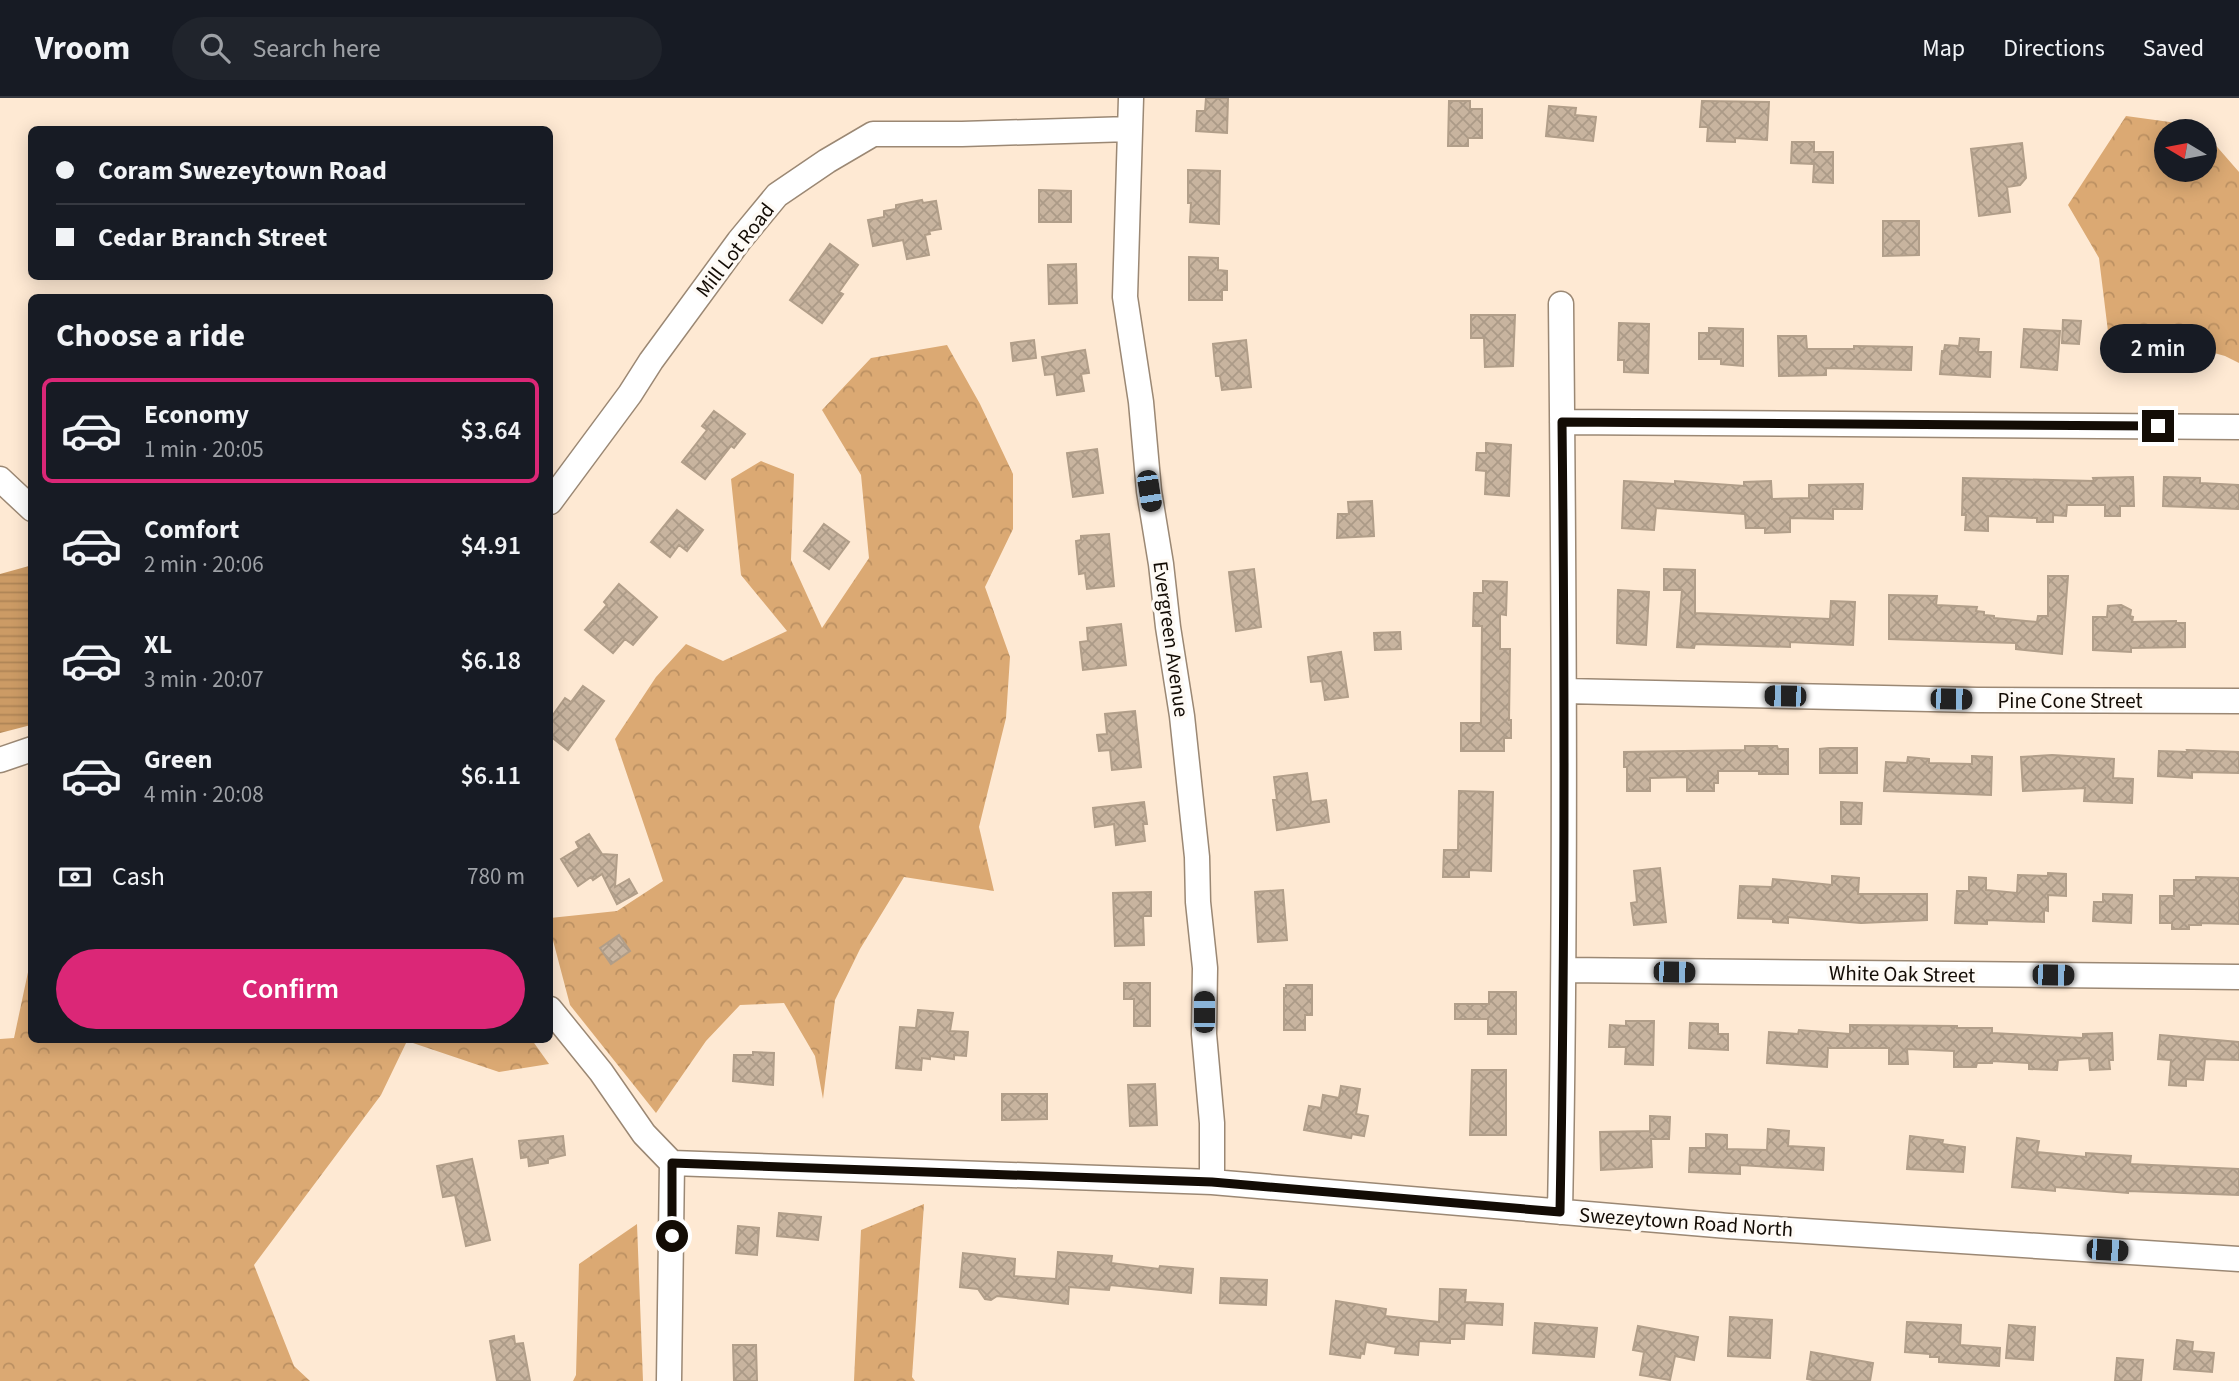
<!DOCTYPE html>
<html lang="en">
<head>
<meta charset="utf-8">
<style>
	body { margin:0; font-family:"Source Sans 3",sans-serif; background:#20242c; color:#f1f3f6; height:100vh; display:flex; flex-direction:column; font-size:26px; white-space:nowrap }
	* { box-sizing:border-box; margin:0 }
	p { font-size:23px; color:#9ea1a6 }
	.icon { flex:none; width:38px; height:38px; fill:none; stroke:currentColor; stroke-width:2; stroke-linecap:round; stroke-linejoin:round }
	.map { position:relative; flex:1; overflow:hidden }
	.side { position:absolute; left:28px; top:196px; width:525px; height:749px; display:flex; flex-direction:column; background:#171b24; border-radius:10px; box-shadow:0 4px 18px #0003 }
	.side>* { flex:none }
	.hud { position:absolute; left:28px; top:28px; width:525px; height:154px; border-radius:10px; box-shadow:0 4px 18px #0003; display:grid; align-content:center; height:154px; padding:0 28px; background:#171b24 }
	.needle { width:46px; rotate:280deg }
	.tools { position:absolute; left:2154px; top:21px; display:grid; gap:14px }
	.tools a { display:grid; place-items:center; width:63px; height:63px; border-radius:50%; background:#171b24; box-shadow:0 4px 18px #0003; font-size:35px }
	.end { position:absolute; width:32px; height:32px; margin:-16px; border:9px solid #130c05; background:#fff; box-shadow:0 0 0 4px #fff }
	.from { border-radius:50% }
	.bubble { position:absolute; height:49px; border-radius:24px; background:#171b24; box-shadow:0 4px 18px #0003; font-size:23px; font-weight:600; line-height:49px; text-align:center }
	.car { position:absolute; width:21px; height:42px; margin:-21px -10px; border-radius:9px; box-shadow:0 0 5px 2px #0007; background:linear-gradient(#222 24%,#8ab4d8 0 40%,#222 0 76%,#8ab4d8 0 86%,#222 0) }
	.hud b { display:flex; align-items:center; gap:24px; height:66px; font-size:26px }
	.hud b+b { border-top:2px solid #363941 }
	.hud i { width:18px; height:18px; background:#f1f3f6 }
	ul { padding:0; list-style:none }
	li { display:flex; align-items:center; gap:21px; height:105px; margin:0 14px 10px; padding:0 14px; border:4px solid transparent; border-radius:10px }
	li div { flex:1 }
	li b { display:block; font-size:26px }
	li em { font-style:normal; font-weight:600 }
	li.on { border-color:#db2777 }
	li>.icon { width:63px; height:63px; stroke-width:1.5 }
	h2 { padding:0 28px; font-size:32px; line-height:84px }
	.pay { display:flex; align-items:center; gap:18px; height:77px; padding:0 28px; font-size:26px }
	.pay p { margin-inline-start:auto }
	.action { display:flex; gap:14px; margin-top:auto; padding:14px 28px }
	.action a { flex:1; height:80px; border-radius:42px; background:#db2777; color:#fff; font-size:28px; font-weight:600; line-height:80px; text-align:center }
	header { display:flex; align-items:center; gap:42px; box-sizing:border-box; height:98px; padding:0 35px; background:#171b24; border-bottom:2px solid #363941 }
	header strong { font-size:33px }
	nav { display:flex; gap:38px; margin-inline-start:auto; font-size:24px }
	.search { width:490px; height:63px; background:#20242c; display:flex; align-items:center; gap:18px; box-sizing:border-box; padding:0 24px; border-radius:38px; color:#9ea1a6; font-size:26px }
	.map>svg:first-child { display:block }
	.forest { fill:url(#forest-crowns) }
	.water { fill:url(#water-rules) }
	.building { fill:url(#building-cross-hatch); stroke:#b19e89; stroke-width:2 }
	.lines { fill:none; stroke-linecap:round; stroke-linejoin:round }
	.minor-casing { stroke:#9b8874; stroke-width:27 }
	.minor { stroke:#fff; stroke-width:24 }
	.route { stroke:#130c05; stroke-width:9 }
	.labels { text-anchor:middle; dominant-baseline:central; stroke-width:7; stroke-linejoin:round; paint-order:stroke }
	.street-label { font-size:21px; fill:#130c05; stroke:#fefaf5 }
</style>
</head>
<body>
<header>
<strong>Vroom</strong>
<div class="search"><svg class="icon" aria-label="search" viewBox="0 0 24 24"><circle cx="10" cy="10" r="6"/><path d="M15 15l6 6"/></svg>Search here</div>
<nav><a>Map</a><a>Directions</a><a>Saved</a></nav>
</header>
<div class="map">
<svg width="2239" height="1283" viewBox="0 0 2239 1283">
	<defs>
		<pattern id="forest-crowns" width="20" height="18" patternUnits="userSpaceOnUse" patternTransform="scale(1.75)"><rect width="20" height="18" fill="#dba973"/><path d="M2 6a3 3 0 1 1 6 0M12 15a3 3 0 1 1 6 0" fill="none" stroke="#bb9062"/></pattern>
		<pattern id="water-rules" width="6" height="5" patternUnits="userSpaceOnUse" patternTransform="scale(1.75)"><rect width="6" height="5" fill="#cc9b65"/><path d="M0 2.5h6" fill="none" stroke="#ae8456"/></pattern>
		<pattern id="building-cross-hatch" width="8" height="8" patternUnits="userSpaceOnUse" patternTransform="scale(1.75)"><rect width="8" height="8" fill="#c8b49f"/><path d="M0 0l8 8M0 8l8-8" fill="none" stroke="#ab9a87"/></pattern>
	</defs>
	<rect width="100%" height="100%" fill="#fee9d3"/>
	<path class="forest" d="M2126 18 2199 28 2204 33H2166V72H2205V35L2239 74V265L2225 258 2178 245 2111 258 2099 160 2068 107Z
		M947 247 980 306 1013 376V431L985 489 1010 559 1006 620 979 729 994 793 904 779 860 851 835 902 823 1001 815 958 784 905 740 907 706 943 656 1015 570 907 550 831V820L617 813 663 783 615 641 656 579 686 546 723 563 787 533 741 477 731 381 761 363 794 376 791 462 822 530 869 460 861 377 822 312 871 260Z
		M31 860 32 942H532L549 966 499 974 407 943 381 997 254 1167 294 1268 310 1283H0V941L14 940Z
		M924 1106 912 1279 915 1283H854L861 1132Z
		M637 1126 643 1283H573L576 1277 579 1166Z"/>
	<path class="water" d="M29 468H32L31 627 0 635V476Z"/>
	<path class="building" d="M1206 0H1228L1227 35 1196 33 1197 13H1205Z
		M1449 3H1470V11H1482V40H1468V48H1448Z
		M1702 3 1769 4 1767 42 1735 40V44L1707 43 1708 29H1700Z
		M1549 8 1576 10 1575 17 1596 19 1593 43 1546 38Z
		M1792 44H1814V54H1833V85L1813 84 1814 66 1791 65Z
		M2022 45 2026 80 2020 87 2007 89 2010 114 1979 118 1971 51Z
		M1188 72 1220 73 1219 126 1190 124 1191 105H1188Z
		M1039 92 1071 93V124H1039Z
		M922 102 923 105 936 103 941 131 929 133 930 136 925 137 929 157 907 161 903 142 873 148 868 122 884 119V113L896 111V107Z
		M1883 123H1919V157L1883 158Z
		M830 146 858 167 839 194 843 196 822 225 790 202Z
		M1189 159 1218 160V172L1227 173V192H1222V202H1189Z
		M1076 166 1077 205 1049 206 1048 167Z
		M1471 217H1515L1513 268 1485 269 1484 240H1471Z
		M2063 222 2081 223 2079 246 2062 245Z
		M1619 225 1649 226 1648 275 1624 274V262H1618Z
		M1709 230 1743 231V268L1721 266V261H1699V235H1709Z
		M2024 231 2060 233 2057 272 2021 269Z
		M1778 238H1806L1807 251H1854V248L1912 249 1911 272 1826 270V277L1779 278Z
		M1960 240 1979 241 1978 254H1991L1990 279 1940 276 1942 253H1944L1945 247 1959 248Z
		M1034 242 1036 260 1013 263 1011 245Z
		M1246 242 1251 289 1222 292 1220 278H1216L1213 246Z
		M1085 252 1089 275 1081 276 1084 293 1057 297 1054 276 1045 277 1042 259Z
		M714 313 745 336 734 350 731 348 705 381 682 364 707 332 702 328Z
		M1486 345 1511 347 1509 398 1485 396 1486 373 1476 372 1477 355H1486Z
		M1097 351 1103 395 1073 399 1067 355Z
		M2133 379 2134 408H2120V418H2105V407H2067L2066 418 2053 417V424H2037V420L1988 418V433L1965 432 1966 417H1962L1963 380 2094 383 2093 380Z
		M2164 379 2200 380V385L2239 387V411L2163 408Z
		M1624 383 1675 386V383L1744 388V384L1771 383 1772 401 1809 400V387L1863 386 1862 411H1833V421L1790 420V434L1765 435V430H1746L1745 416 1656 410 1654 432 1622 430Z
		M1372 403 1374 438 1337 440 1338 416H1349L1348 404Z
		M677 412 703 432 687 453 679 447 670 459 651 444Z
		M824 426 849 444 829 471 804 453Z
		M1109 436 1114 488 1087 491 1085 475 1079 476 1076 443 1081 442V438Z
		M1254 471 1261 529 1236 533 1229 474Z
		M1664 471 1695 472V515L1830 521 1831 503 1855 504 1853 547 1790 544V549L1695 546 1694 550 1677 549 1682 492H1664Z
		M2048 478H2068L2062 556 2016 551V545L1889 541V497L1937 498 1936 507 1977 509 1976 513 1984 514V517L1994 518V520L2037 524 2038 518H2048Z
		M1483 483 1507 484 1506 517 1500 516V551H1510L1509 622H1511V640H1504V653H1461V625H1481L1482 528H1473L1474 495H1483Z
		M619 486 657 519 633 547 625 541 613 555 585 532 607 507 604 504Z
		M1618 492 1649 494 1646 547 1617 545Z
		M2121 507 2131 512 2130 518 2133 519 2132 524 2176 523V525H2185V549L2131 550V554L2093 552V519H2107L2108 508Z
		M1121 526 1126 567 1083 572 1080 544 1088 543 1087 530Z
		M1400 534 1401 551 1375 552 1374 535Z
		M1341 554 1348 599 1325 602 1322 583 1311 584 1308 559Z
		M583 588 604 603 568 652 550 638V621L565 600 571 604Z
		M1135 613 1141 669 1112 672 1110 652 1099 653 1097 637 1107 636 1105 616Z
		M1745 648H1777L1778 651H1788V676H1759V673H1718V685H1714V693H1687V679L1650 680V693H1627V669H1624V654L1745 652Z
		M1829 650H1857V675H1820V651Z
		M2187 652 2239 654V675L2192 674V680L2158 678 2159 653 2188 654Z
		M2052 657 2114 661 2113 680 2133 681 2132 705 2084 703 2085 690 2023 693 2021 659Z
		M1972 658 1992 659 1991 697 1884 693 1886 664 1907 665 1908 659 1929 661V665L1972 666Z
		M1307 675 1311 704 1326 702 1329 724 1277 732 1273 702H1277L1274 679Z
		M1459 693 1493 694 1491 773 1469 772V779H1443L1444 752H1458Z
		M1144 704 1147 726H1143L1145 743 1116 747 1114 726 1095 729 1093 710Z
		M1841 704 1862 705 1861 726H1841Z
		M589 736 602 756 617 757 615 789 629 781 637 795 617 806 602 776 593 782 591 779 578 788 561 761 579 750 576 744Z
		M1660 770 1666 824 1634 827 1631 805 1637 804 1634 773Z
		M2048 775 2066 776V798L2048 797V813L2044 812V824L1987 822V826L1955 825 1957 793H1969V779L1986 780V792L2017 795 2018 777 2048 778Z
		M1832 778 1859 780 1858 796H1927V822L1861 825 1788 819V825L1773 824V821L1738 820 1740 788 1772 789 1773 781 1832 787Z
		M2196 779 2239 780V826L2201 825V827H2189V831H2172V825H2160V798H2174V782H2196Z
		M1283 792 1287 842 1258 844 1255 794Z
		M1151 794V818H1143L1144 847 1115 848 1113 795Z
		M2103 796 2132 797 2131 825 2093 823 2094 804H2103Z
		M619 837 630 853 611 866 600 850Z
		M1124 885H1150V928H1134V901H1124Z
		M1286 887H1312V917H1305V932H1284V890H1286Z
		M1489 894H1516V936H1488V921H1455V906H1489Z
		M918 912 953 915 950 933 968 934 966 958 954 957V961L930 958V961L922 960 921 972 896 970 900 929 916 930Z
		M1626 923H1654L1653 967 1625 966 1626 949H1609L1610 927 1626 928Z
		M1690 925 1718 926V936H1728V952L1689 950Z
		M1850 927 1957 928V930H1992V935L2083 940V936L2112 935 2113 962H2109L2110 971 2090 972 2089 960 2058 962 2057 972 2029 971V965L1992 963V965H1977L1976 969H1954V953L1907 951 1908 966H1889V950H1828L1827 969 1767 965 1769 934 1798 936 1799 932 1850 936Z
		M2160 937 2239 944V962L2205 961 2203 982 2186 981V988L2169 987 2171 962 2158 961Z
		M753 954 774 955 773 987 733 983 734 957H753Z
		M1472 972H1506V1037H1470Z
		M1155 986 1157 1027 1130 1028 1128 987Z
		M1341 988 1360 991 1356 1016 1368 1018 1364 1038 1352 1036 1351 1040 1304 1032 1309 1008 1321 1010 1323 997 1339 1000Z
		M1002 996H1047V1021L1002 1022Z
		M1650 1018 1670 1019 1669 1041H1651L1652 1069 1601 1072 1600 1034 1650 1033Z
		M1768 1031 1789 1033 1788 1048 1824 1050 1823 1072 1740 1067V1076L1689 1074 1690 1050H1706V1036L1727 1037V1051L1767 1052Z
		M563 1038 565 1057 548 1061V1065L529 1068 528 1059 521 1060 519 1043Z
		M1910 1038 1943 1042 1942 1046 1965 1049 1963 1074 1907 1071Z
		M2017 1040 2039 1043 2037 1054 2086 1059V1055L2131 1058 2130 1066 2239 1071V1097L2128 1093V1095L2055 1089V1093L2012 1089Z
		M472 1061 490 1142 466 1148 455 1097 443 1099 437 1068Z
		M779 1115 821 1119 818 1142 777 1138Z
		M738 1128 759 1130 757 1157 736 1155Z
		M1058 1154 1112 1158 1111 1165 1159 1171 1160 1168 1193 1171 1191 1195 1110 1187 1109 1192 1069 1189 1068 1206 997 1198 991 1202 985 1201 978 1191 960 1189 963 1155 1015 1161 1014 1178 1056 1181Z
		M1221 1180 1267 1182 1266 1207 1220 1205Z
		M1440 1191 1466 1192 1465 1204 1503 1206 1502 1227 1465 1225 1464 1241H1450V1245L1419 1243 1418 1257 1395 1255 1396 1249 1366 1244 1364 1256 1361 1255 1360 1260 1330 1256 1336 1203 1386 1211 1385 1218 1439 1224Z
		M1730 1219 1772 1222 1770 1260 1728 1258Z
		M1907 1224 1961 1227 1960 1247 2000 1250 1999 1268 1939 1264V1259H1930V1256L1905 1254Z
		M1535 1225 1597 1230 1594 1259 1533 1255Z
		M2009 1227 2035 1229 2033 1262 2006 1260Z
		M1638 1228 1698 1239 1694 1262 1675 1258 1670 1282 1640 1277 1644 1254 1633 1252Z
		M514 1238 515 1246 523 1245 530 1283H497L490 1243Z
		M2177 1242 2193 1244 2192 1253 2214 1255 2212 1274 2174 1271Z
		M733 1247H756L757 1283H734Z
		M1811 1254 1873 1265 1870 1283H1818L1807 1281Z
		M2117 1260 2143 1262 2141 1283H2115Z"/>
	<g class="lines">
		<g class="minor-casing">
			<path id="minor" d="M1131 0 1125 199 1141 304 1149 393 1161 466 1168 529 1182 618 1197 759 1198 804 1205 870 1204 936 1212 1025V1084
				M1562 324 2239 329
				M0 381 32 411
				M550 404 630 296 651 263 739 143 777 97 827 63 873 36H962L1130 31
				M1565 593 1978 602 2239 603
				M0 662 32 651
				M1564 872 2239 879
				M550 911 601 974 644 1036 672 1065 669 1283
				M672 1065 1212 1084 1728 1128 2239 1161
				M1560 1114C1566 811 1564 509 1561 206"/>
		</g>
		<use href="#minor" class="minor"/>
	</g>
	<g class="lines">
		<path class="route" d="M672 1138V1065L1212 1084 1560 1114C1565 850 1565 587 1562 324L2158 328"/>
	</g>
	<g class="labels">
		<g class="street-label">
			<text transform="translate(735 152) rotate(-52)">Mill Lot Road</text>
			<text transform="translate(1171 541) rotate(82)">Evergreen Avenue</text>
			<text x="2070" y="603">Pine Cone Street</text>
			<text transform="translate(1902 876) rotate(1)">White Oak Street</text>
			<text transform="translate(1686 1124) rotate(4)">Swezeytown Road North</text>
		</g>
	</g>
</svg>
<div class="tools">
<a><svg class="needle" viewBox="-14 -14 28 28"><path d="M0-13l5 13h-10z" fill="#e53935"/><path d="M0 13l5-13h-10z" fill="#9ea1a6"/></svg></a>
</div>
<i class="end from" style="left:672px;top:1138px"></i>
<i class="end" style="left:2158px;top:328px"></i>
<div class="bubble" style="left:2100px;top:226px;width:116px">2 min</div>
<i class="car" style="left:1149px;top:393px;rotate:171deg"></i>
<i class="car" style="left:1785px;top:598px;rotate:271deg"></i>
<i class="car" style="left:1951px;top:601px;rotate:91deg"></i>
<i class="car" style="left:1674px;top:874px;rotate:91deg"></i>
<i class="car" style="left:2053px;top:877px;rotate:91deg"></i>
<i class="car" style="left:1204px;top:914px;rotate:0deg"></i>
<i class="car" style="left:2107px;top:1152px;rotate:94deg"></i>
<div class="hud">
<b><i class="from"></i>Coram Swezeytown Road</b>
<b><i></i>Cedar Branch Street</b>
</div>
<section class="side">
<h2>Choose a ride</h2>
<ul>
<li class="on"><svg class="icon" aria-label="car" viewBox="0 0 24 24"><path d="M5 17H2v-5l4-1 3-4h7l3 4 3 1v5h-3M9 17h6M6 11h13"/><circle cx="7" cy="17" r="2"/><circle cx="17" cy="17" r="2"/></svg><div><b>Economy</b><p>1 min · 20:05</p></div><em>$3.64</em></li>
<li><svg class="icon" aria-label="car" viewBox="0 0 24 24"><path d="M5 17H2v-5l4-1 3-4h7l3 4 3 1v5h-3M9 17h6M6 11h13"/><circle cx="7" cy="17" r="2"/><circle cx="17" cy="17" r="2"/></svg><div><b>Comfort</b><p>2 min · 20:06</p></div><em>$4.91</em></li>
<li><svg class="icon" aria-label="car" viewBox="0 0 24 24"><path d="M5 17H2v-5l4-1 3-4h7l3 4 3 1v5h-3M9 17h6M6 11h13"/><circle cx="7" cy="17" r="2"/><circle cx="17" cy="17" r="2"/></svg><div><b>XL</b><p>3 min · 20:07</p></div><em>$6.18</em></li>
<li><svg class="icon" aria-label="car" viewBox="0 0 24 24"><path d="M5 17H2v-5l4-1 3-4h7l3 4 3 1v5h-3M9 17h6M6 11h13"/><circle cx="7" cy="17" r="2"/><circle cx="17" cy="17" r="2"/></svg><div><b>Green</b><p>4 min · 20:08</p></div><em>$6.11</em></li>
</ul>
<div class="pay"><svg class="icon" aria-label="cash" viewBox="0 0 24 24"><path d="M3 7h18v10H3z"/><circle cx="12" cy="12" r="2"/></svg>Cash<p>780 m</p></div>
<div class="action"><a>Confirm</a></div>
</section>
</div>
</body>
</html>
